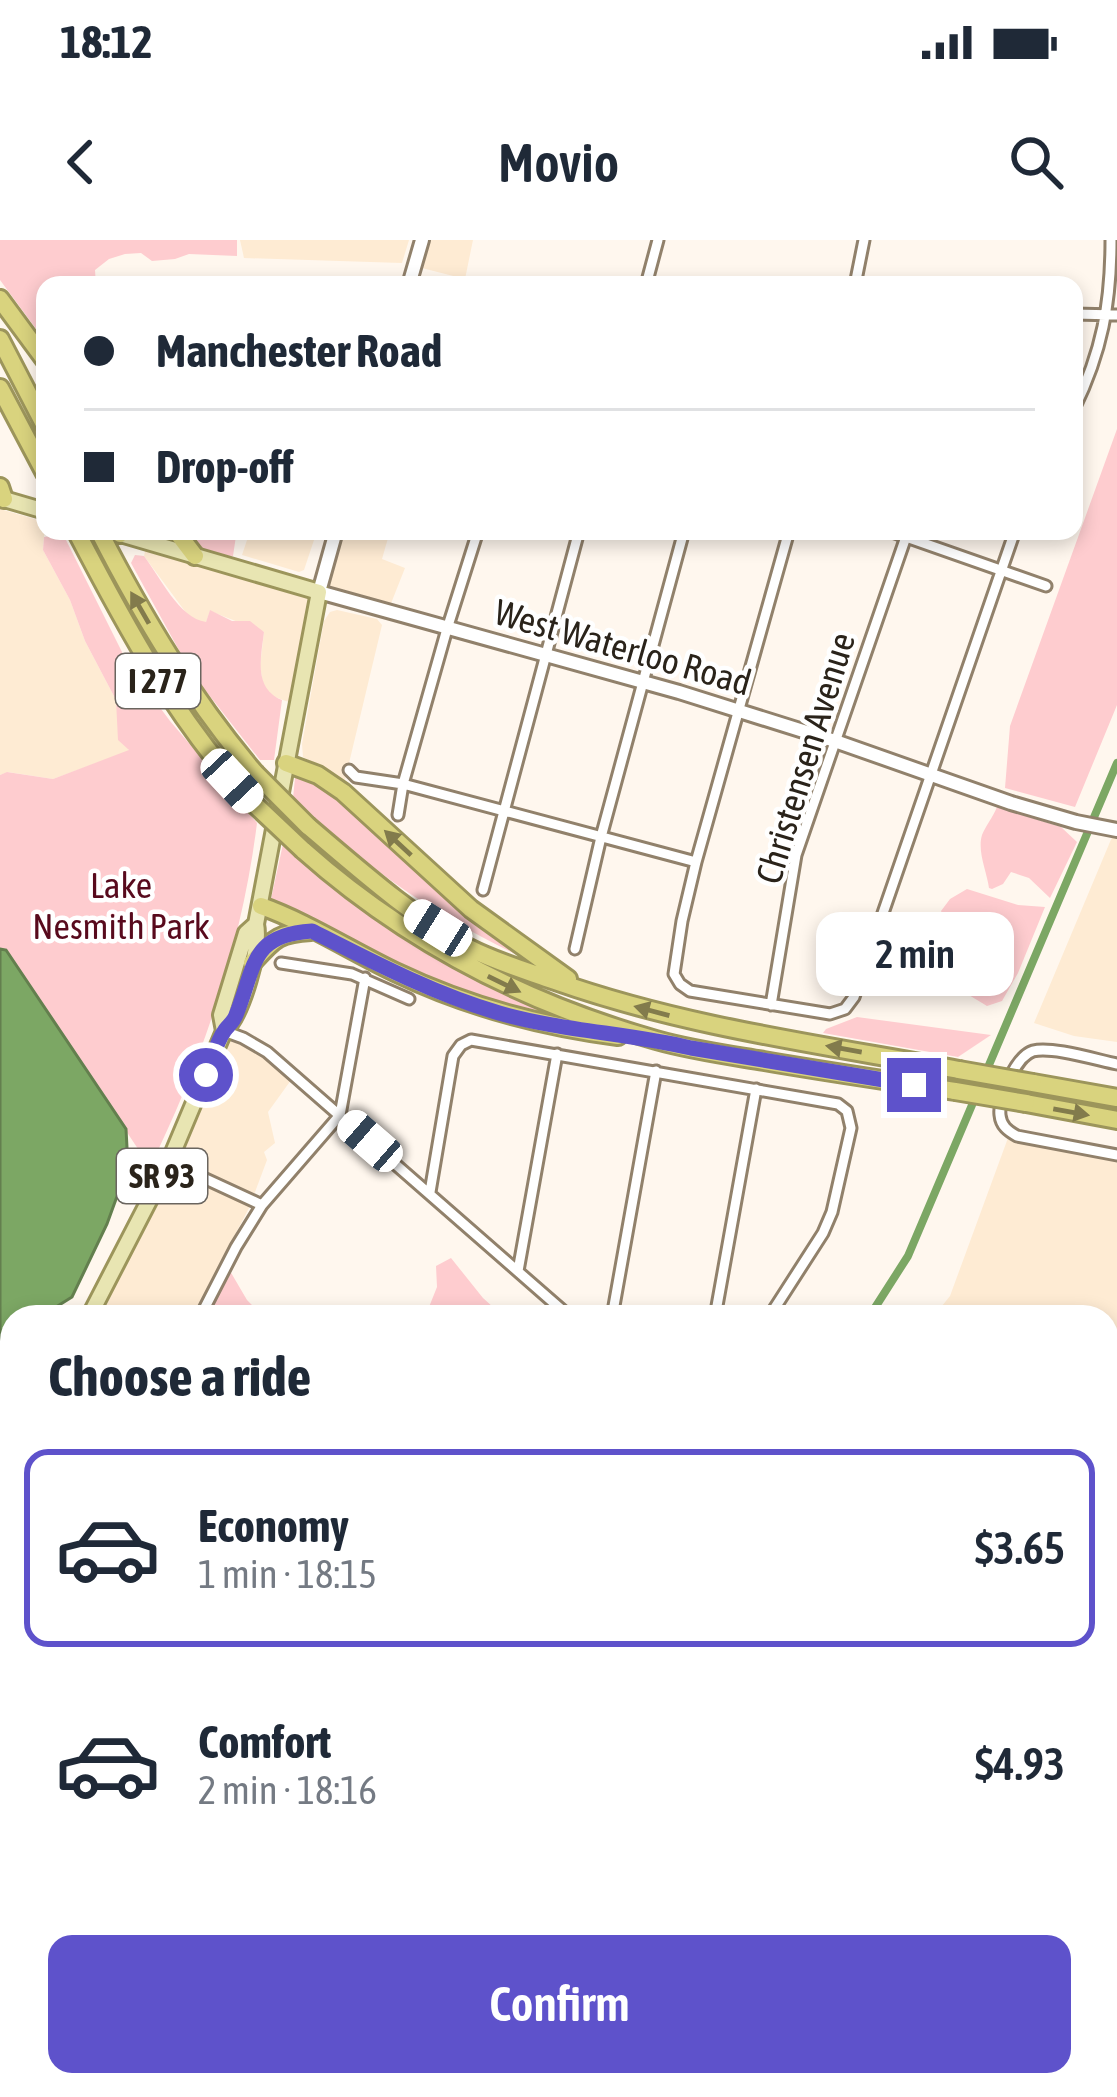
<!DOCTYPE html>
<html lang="en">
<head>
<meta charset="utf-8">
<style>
	body { margin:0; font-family:"Asap Condensed",sans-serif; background:#f2f2f3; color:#1f2937; height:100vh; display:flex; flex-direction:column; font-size:45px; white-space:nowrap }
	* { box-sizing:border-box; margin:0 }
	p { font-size:39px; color:#747a83 }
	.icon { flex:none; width:66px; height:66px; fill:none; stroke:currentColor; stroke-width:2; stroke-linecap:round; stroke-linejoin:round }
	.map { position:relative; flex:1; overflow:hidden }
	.side { position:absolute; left:0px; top:1065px; width:1119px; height:792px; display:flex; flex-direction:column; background:#fff; border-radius:36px 36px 0 0; box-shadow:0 6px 18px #0003 }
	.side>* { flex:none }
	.hud { position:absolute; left:36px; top:36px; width:1047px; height:264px; border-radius:24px; box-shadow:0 6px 18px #0003; display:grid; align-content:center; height:264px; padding:0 48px; background:#fff }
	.end { position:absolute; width:54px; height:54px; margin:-27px; border:15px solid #5e52cb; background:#fff; box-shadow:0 0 0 6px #fff }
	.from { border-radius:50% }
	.bubble { position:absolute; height:84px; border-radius:24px; background:#fff; box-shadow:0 6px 18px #0003; font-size:39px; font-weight:600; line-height:84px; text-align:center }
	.car { position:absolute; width:36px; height:72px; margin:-36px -18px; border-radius:15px; box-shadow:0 0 9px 3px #0007; background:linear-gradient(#fff 24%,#345 0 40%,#fff 0 76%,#345 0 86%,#fff 0) }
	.hud b { display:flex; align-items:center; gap:42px; height:114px; font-size:45px }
	.hud b+b { border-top:3px solid #e0e1e3 }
	.hud i { width:30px; height:30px; background:#1f2937 }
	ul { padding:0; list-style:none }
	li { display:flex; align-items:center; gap:36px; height:198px; margin:0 24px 18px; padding:0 24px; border:6px solid transparent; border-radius:24px }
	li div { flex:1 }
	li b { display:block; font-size:45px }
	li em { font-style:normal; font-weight:600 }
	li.active { border-color:#5e52cb }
	li>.icon { width:108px; height:108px; stroke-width:1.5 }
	h2 { padding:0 48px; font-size:54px; line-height:144px }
	.action { display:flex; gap:24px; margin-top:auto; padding:24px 48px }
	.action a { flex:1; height:138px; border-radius:24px; background:#5e52cb; color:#fff; font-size:48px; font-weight:600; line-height:138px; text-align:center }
	.status { display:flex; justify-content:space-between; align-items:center; height:84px; padding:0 60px; background:#fff; direction:ltr }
	.status svg { height:33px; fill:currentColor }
	header { display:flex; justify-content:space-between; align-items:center; height:156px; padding:0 48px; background:#fff; font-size:54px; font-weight:600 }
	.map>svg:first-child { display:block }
	.built { fill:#feebd3 }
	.green { fill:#fecccf }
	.water { fill:#7ca764; stroke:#637f4e; stroke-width:3 }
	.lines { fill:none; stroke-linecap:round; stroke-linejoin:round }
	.stream { stroke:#637f4e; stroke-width:3 }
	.canal { stroke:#7ca764; stroke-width:8 }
	.river { stroke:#7ca764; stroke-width:14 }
	.minor-casing { stroke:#91816b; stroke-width:15 }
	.tertiary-casing { stroke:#91816b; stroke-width:16 }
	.secondary-casing { stroke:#91816b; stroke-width:18 }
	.primary-casing { stroke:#9c955b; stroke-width:20 }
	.motorway-casing { stroke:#9c955b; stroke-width:22 }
	.minor { stroke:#fff; stroke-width:9 }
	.tertiary { stroke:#fff; stroke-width:10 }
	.secondary { stroke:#fff; stroke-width:12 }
	.primary { stroke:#e8e5b2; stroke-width:14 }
	.motorway { stroke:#d9d37e; stroke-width:16 }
	.motorway-bridge-casing { stroke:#9c955b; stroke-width:22; stroke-linecap:butt }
	.motorway-bridge { stroke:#d9d37e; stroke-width:16 }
	.oneway { fill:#827b4c }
	.route { stroke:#5e52cb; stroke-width:15 }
	.labels { text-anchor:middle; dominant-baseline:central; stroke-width:9; stroke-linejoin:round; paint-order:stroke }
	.shield { fill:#fff; stroke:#6a655f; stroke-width:3 }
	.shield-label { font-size:33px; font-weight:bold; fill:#2a231a }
	.street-label { font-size:36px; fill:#2a231a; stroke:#fff }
	.park-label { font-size:36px; fill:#580a1d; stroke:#fff }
</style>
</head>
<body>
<div class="status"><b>18:12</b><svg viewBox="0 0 49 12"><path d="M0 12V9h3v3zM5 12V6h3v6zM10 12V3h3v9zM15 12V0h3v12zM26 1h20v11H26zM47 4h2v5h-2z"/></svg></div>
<header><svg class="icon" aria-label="back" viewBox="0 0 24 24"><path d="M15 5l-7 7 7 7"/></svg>Movio<svg class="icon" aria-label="search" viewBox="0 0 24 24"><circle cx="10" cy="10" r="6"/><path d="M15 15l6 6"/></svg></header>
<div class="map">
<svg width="1117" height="1857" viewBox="0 0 1117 1857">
	<rect width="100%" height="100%" fill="#fff7ee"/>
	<path class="built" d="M240 0H409L402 23 244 18Z
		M422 0H473L465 39 414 26Z
		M0 269 45 282 43 310 70 360 85 401 116 460 118 479 129 511 53 539 8 532 0 535Z
		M250 291H317L304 330 299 332 242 315Z
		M336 291H390L382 319 405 328 388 371 319 353 297 465 269 455 263 444 260 426 264 392 210 371 206 382H199L187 374 144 316 147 302 318 352Z
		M337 370 377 379 382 385 345 540 303 517 302 504 324 381 330 372Z
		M1115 590H1117V802L1074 796 1034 783Z
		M224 791 243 798 294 836 268 872 275 903 264 912 267 920 249 968 192 1077H89Z
		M1012 887 1027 894 1117 910V1171H1107V1077H933L950 1056Z"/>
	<path class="green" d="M0 0H237V16L189 14 175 19 152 21 141 13 125 14 109 19 95 30 96 45H45V101L0 40Z
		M1117 189V465L1075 567 1005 548 1010 486Z
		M184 291H240L236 296 233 316C210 315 197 310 184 291Z
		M63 294 129 426 170 481 257 583C242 704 203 818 150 927L6 710 0 709V535L7 532 53 539 129 510 118 500 116 460 85 401 70 360 43 310 44 297Z
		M135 315 144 316C160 337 179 378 206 382L210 370 232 381H250L264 392C261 417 253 448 282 460L274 520H260L191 432 131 323Z
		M299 534 342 558 528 720C440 679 362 626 293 558L295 538Z
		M997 567 1061 587 1077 602 1050 658 1029 638 1011 632 1003 644 992 649 989 648C987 632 977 611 982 595 985 587 993 577 997 567Z
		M283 604C366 687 474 743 583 783L501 768 442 748 280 671 271 659Z
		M967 649 1018 665 1045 667 1018 733 1002 761 987 766 944 740 943 734 950 730 958 706 941 671 950 659Z
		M857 777 991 795 958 817 823 793 826 789Z
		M451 1018 483 1058 504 1077H425L437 1047 436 1026Z
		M230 1031 247 1060 264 1077H206Z
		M1117 1183V1293L1107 1304V1285L1113 1272 1107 1187Z
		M12 1252V1571L0 1574V1273Z
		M1107 1563 1117 1566V1857H502L494 1845H1107Z
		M0 1836 12 1839V1845H56L58 1857H0Z
		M302 1845H484L490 1857H302Z"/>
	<path class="water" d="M0 709 6 710 126 889 128 926 107 984 72 1057 40 1077H12V1095L0 1103Z
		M1107 1338 1115 1358 1117 1383V1566L1107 1563Z
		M0 1361 1 1383 12 1391V1460L0 1445Z
		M354 1845H463L472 1857H357Z"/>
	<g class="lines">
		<path class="stream" d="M1107 1689 1117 1691"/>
		<path class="canal" d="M869 1077 908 1016 1117 523"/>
		<path class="river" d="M0 1488 12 1485"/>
		<g class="minor-casing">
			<path id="minor" d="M646 45 658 0
				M855 45 864 0
				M1074 74 1117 75
				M1074 169C1102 112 1111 63 1111 0
				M789 291 696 622 682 681 674 734 680 744 690 751 830 774 845 769 854 757 1015 291
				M889 291 1046 346
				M349 530 356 537 403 544 696 622
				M398 575 403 544 447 389 478 291
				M483 650 579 291
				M575 709 601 597 684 291
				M281 723 352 734 409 759
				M771 765 796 615 908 291
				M224 791 243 798 267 812 570 1077
				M1117 824C1097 820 1052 806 1033 811 1016 816 998 858 1000 875 1001 886 1008 891 1017 896L1117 915
				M169 922 262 965
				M430 952 453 816 461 805 471 800 838 864 847 871 851 888 832 972 823 993 769 1077
				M518 1031 557 814
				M200 1077 236 1007 262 965 340 875 365 738
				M612 1077 656 831
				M715 1077 756 849"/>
		</g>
		<g class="tertiary-casing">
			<path id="tertiary" d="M0 1200 12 1197"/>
		</g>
		<g class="secondary-casing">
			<path id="secondary" d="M409 45 422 0
				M336 291 319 352 679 452 835 501 1011 563 1076 582 1117 590"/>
		</g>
		<g class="primary-casing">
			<path id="primary" d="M4 259 45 271
				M224 791 221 775 246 693 256 684
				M89 1077 169 922 224 791C242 775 261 708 256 684L319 352 110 291
				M0 1240 12 1216
				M0 1257 12 1240"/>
		</g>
		<g class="motorway-casing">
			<path id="motorway" d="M0 59 45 120
				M0 99 45 186
				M0 148 45 233
				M0 247 4 259
				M76 291C126 387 176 480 250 560
				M99 291C143 377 192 459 255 533
				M176 291 195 316
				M120 294 121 291
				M286 523 318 535 343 552 471 669 568 739
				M308 586C360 630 410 675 469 708 496 722 527 731 555 741 685 787 824 805 959 830
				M303 610C404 700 525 763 656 800 691 810 728 815 764 821 827 832 891 841 955 851
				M261 666C304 681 353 712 395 732 466 766 540 786 618 796
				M252 723C274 699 277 693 311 691
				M1033 843 1117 858
				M1026 863 1117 880"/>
		</g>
		<use href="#minor" class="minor"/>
		<use href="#tertiary" class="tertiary"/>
		<use href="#secondary" class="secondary"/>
		<use href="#primary" class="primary"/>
		<use href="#motorway" class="motorway"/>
		<g class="motorway-bridge-casing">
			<path id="motorway-bridge" d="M255 533 308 586
				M250 560 303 610
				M959 830 1033 843
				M955 851 1026 863"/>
		</g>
		<use href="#motorway-bridge" class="motorway-bridge"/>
	</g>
	<defs><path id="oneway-solid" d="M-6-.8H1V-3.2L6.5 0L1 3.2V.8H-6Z" transform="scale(3)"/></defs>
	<g class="oneway">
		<use href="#oneway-solid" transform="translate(140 368) rotate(-120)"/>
		<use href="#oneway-solid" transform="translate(398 603) rotate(-137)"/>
		<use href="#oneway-solid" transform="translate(504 744) rotate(26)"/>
		<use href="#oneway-solid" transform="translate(652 771) rotate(-165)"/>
		<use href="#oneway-solid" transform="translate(844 809) rotate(-170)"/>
		<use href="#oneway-solid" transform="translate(1071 872) rotate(10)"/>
	</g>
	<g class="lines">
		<path class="route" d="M206 835C212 821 216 802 225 790 229 785 234 781 236 775 256 727 249 695 312 691 373 722 434 754 499 773 562 791 628 793 691 808L914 845"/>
	</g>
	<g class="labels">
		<g class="shield">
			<rect x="116" y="414" width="84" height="54" rx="9"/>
			<rect x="117" y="909" width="90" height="54" rx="9"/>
		</g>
		<g class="shield-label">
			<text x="158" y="441">I 277</text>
			<text x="162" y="936">SR 93</text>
		</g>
		<g class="street-label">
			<text transform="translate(623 407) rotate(16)">West Waterloo Road</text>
			<text transform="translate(805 518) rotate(-73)">Christensen Avenue</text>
		</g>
		<g class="park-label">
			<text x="121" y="645">Lake<tspan x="121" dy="41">Nesmith Park</tspan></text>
		</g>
	</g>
</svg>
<i class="end from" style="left:206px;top:835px"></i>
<i class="end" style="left:914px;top:845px"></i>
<div class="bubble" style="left:816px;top:672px;width:198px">2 min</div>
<i class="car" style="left:232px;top:541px;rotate:137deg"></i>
<i class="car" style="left:438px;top:688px;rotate:302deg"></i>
<i class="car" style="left:370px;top:901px;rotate:311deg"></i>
<div class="hud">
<b><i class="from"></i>Manchester Road</b>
<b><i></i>Drop-off</b>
</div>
<section class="side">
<h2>Choose a ride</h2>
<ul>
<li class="active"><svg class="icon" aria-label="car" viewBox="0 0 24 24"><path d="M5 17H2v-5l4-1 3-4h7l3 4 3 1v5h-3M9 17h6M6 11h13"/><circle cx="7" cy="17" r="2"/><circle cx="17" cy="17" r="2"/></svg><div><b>Economy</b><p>1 min · 18:15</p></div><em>$3.65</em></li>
<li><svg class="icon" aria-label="car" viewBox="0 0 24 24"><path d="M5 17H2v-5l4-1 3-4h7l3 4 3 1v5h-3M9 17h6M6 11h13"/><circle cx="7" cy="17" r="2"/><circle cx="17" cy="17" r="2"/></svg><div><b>Comfort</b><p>2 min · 18:16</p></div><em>$4.93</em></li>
</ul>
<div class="action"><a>Confirm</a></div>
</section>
</div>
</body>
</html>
